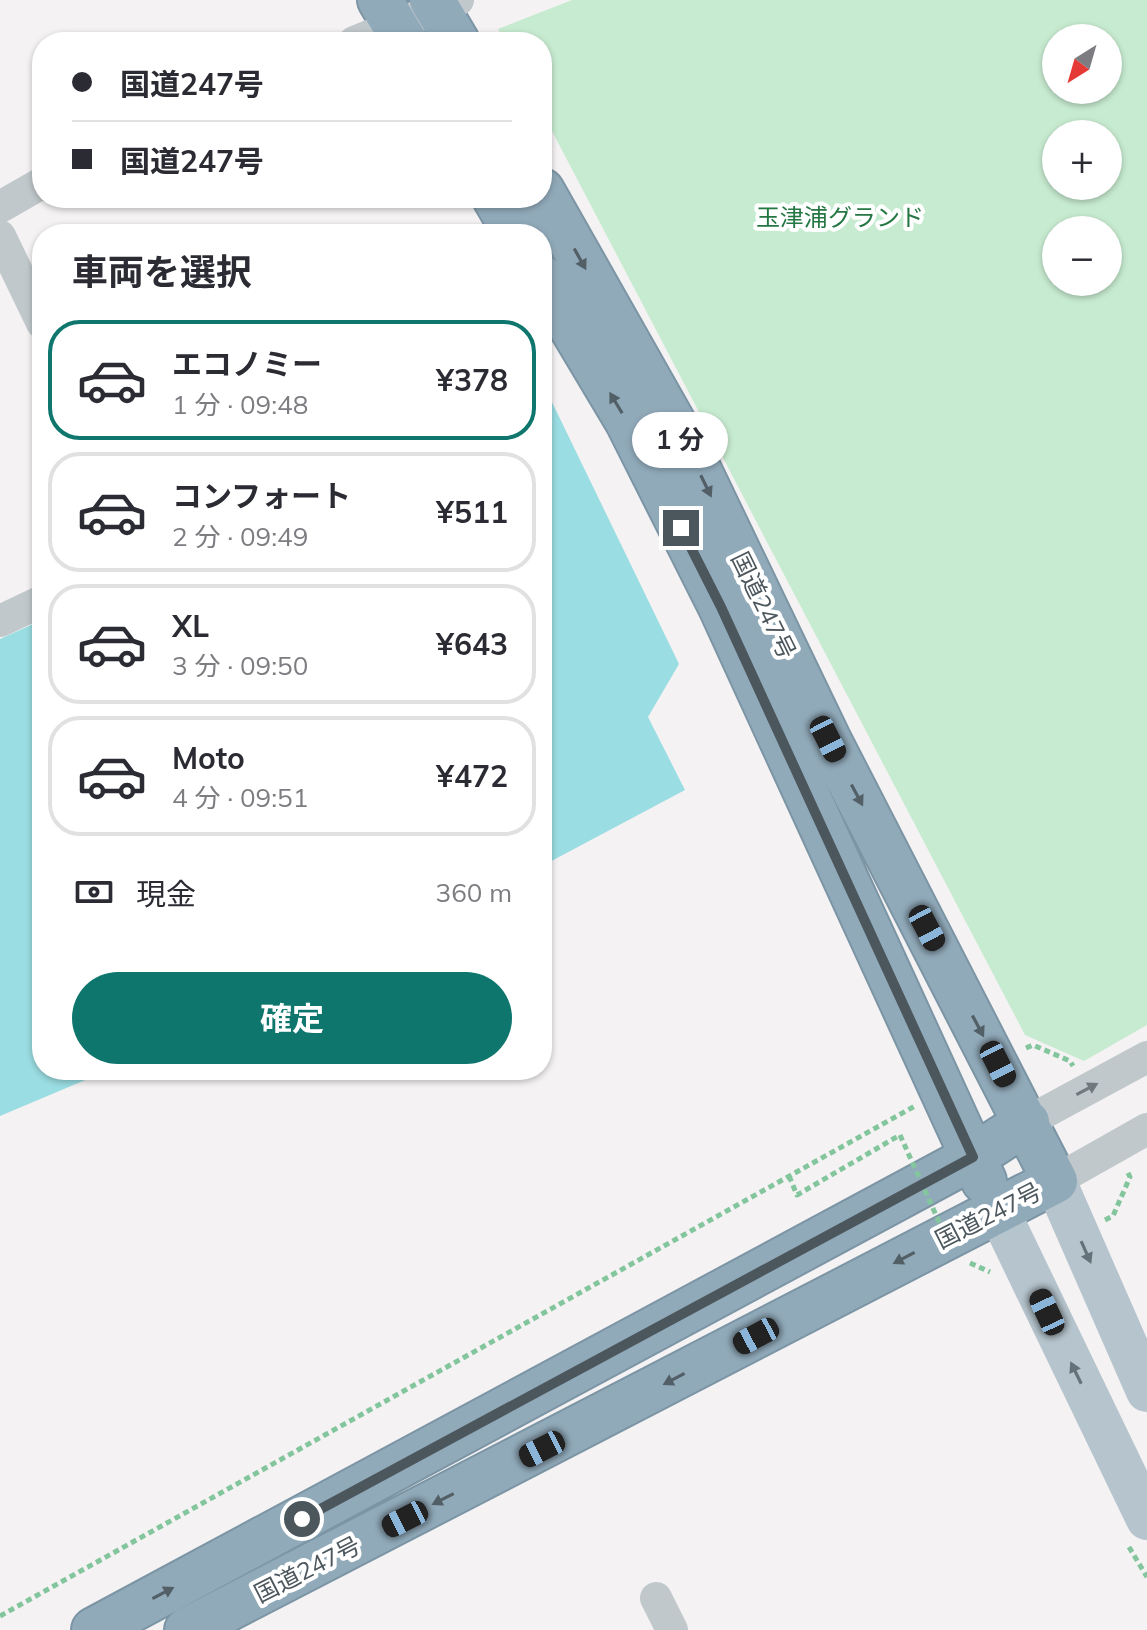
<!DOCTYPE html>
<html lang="ja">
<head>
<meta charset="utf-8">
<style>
	body { margin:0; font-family:Mulish,"Noto Sans JP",sans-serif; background:#f2f2f3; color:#2b2b33; height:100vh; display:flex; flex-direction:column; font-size:30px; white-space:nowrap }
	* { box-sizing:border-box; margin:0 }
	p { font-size:26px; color:#7c7c81 }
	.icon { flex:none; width:44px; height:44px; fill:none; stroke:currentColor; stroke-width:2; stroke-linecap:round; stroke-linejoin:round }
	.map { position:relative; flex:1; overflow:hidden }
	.details { position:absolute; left:32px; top:224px; width:520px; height:856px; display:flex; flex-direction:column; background:#fff; border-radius:32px; box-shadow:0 2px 6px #0004 }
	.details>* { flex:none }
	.hud { position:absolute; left:32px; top:32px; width:520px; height:176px; border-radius:32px; box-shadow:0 2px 6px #0004; display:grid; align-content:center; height:176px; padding:0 40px; background:#fff }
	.needle { width:52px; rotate:217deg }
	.buttons { position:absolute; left:1042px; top:24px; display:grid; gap:16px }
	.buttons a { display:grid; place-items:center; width:80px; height:80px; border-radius:50%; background:#fff; box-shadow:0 2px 6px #0004; font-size:40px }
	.end { position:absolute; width:36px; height:36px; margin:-18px; border:10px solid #4c575d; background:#fff; box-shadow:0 0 0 4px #fff }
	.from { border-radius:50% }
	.bubble { position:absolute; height:56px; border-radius:28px; background:#fff; box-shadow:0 2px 6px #0004; font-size:26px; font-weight:700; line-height:56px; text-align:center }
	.car { position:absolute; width:24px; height:48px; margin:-24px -12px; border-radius:10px; box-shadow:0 0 6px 2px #0007; background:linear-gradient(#222 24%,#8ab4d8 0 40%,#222 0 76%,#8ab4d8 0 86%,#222 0) }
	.hud b { display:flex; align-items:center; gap:28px; height:76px; font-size:30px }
	.hud b+b { border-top:2px solid #e1e1e2 }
	.hud i { width:20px; height:20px; background:#2b2b33 }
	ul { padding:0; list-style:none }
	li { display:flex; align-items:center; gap:24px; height:120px; margin:0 16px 12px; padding:0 24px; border:4px solid #e1e1e2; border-radius:32px }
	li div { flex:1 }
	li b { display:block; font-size:30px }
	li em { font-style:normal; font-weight:700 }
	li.selected { border-color:#0f766e }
	li>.icon { width:72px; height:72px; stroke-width:1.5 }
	h2 { padding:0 40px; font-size:36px; line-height:96px }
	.pay { display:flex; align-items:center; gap:20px; height:88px; padding:0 40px; font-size:30px }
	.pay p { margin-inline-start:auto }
	.cta { display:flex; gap:16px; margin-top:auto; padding:16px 40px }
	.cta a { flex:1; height:92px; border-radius:48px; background:#0f766e; color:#fff; font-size:32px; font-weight:700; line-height:92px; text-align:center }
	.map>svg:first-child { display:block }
	.green { fill:#c7ebd0; fill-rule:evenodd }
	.water { fill:#9adde2 }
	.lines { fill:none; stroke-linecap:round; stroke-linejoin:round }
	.highway-casing { stroke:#7c95a5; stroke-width:48 }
	.path { stroke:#83c59c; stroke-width:5; stroke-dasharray:6 4; stroke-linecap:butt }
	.minor { stroke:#c0c8cc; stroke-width:32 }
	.major { stroke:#b6c4cd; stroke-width:42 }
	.highway { stroke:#91aaba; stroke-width:44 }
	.path-bridge { stroke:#83c59c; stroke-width:5; stroke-dasharray:6 4; stroke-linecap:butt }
	.oneway { fill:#535f66 }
	.oneway2 { fill:#6f797e }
	.oneway3 { fill:#667279 }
	.route { stroke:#4c575d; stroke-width:10 }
	.labels { text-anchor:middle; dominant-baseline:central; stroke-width:8; stroke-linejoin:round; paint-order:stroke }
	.park-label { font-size:24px; fill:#247743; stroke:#fff }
	.street-label { font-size:24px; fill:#4c575d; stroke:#fff }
</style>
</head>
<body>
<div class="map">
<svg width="1147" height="1630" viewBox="0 0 1147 1630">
	<rect width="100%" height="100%" fill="#f4f2f3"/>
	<path class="green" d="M572 0H1147V1025L1084 1061 1025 1035 542 112V42H505L498 29ZM1056 38H1108V90H1056ZM1056 134H1108V186H1056ZM1056 230H1108V282H1056Z"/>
	<path class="water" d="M548 394 679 664 648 717 685 790 542 866V397Z
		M42 620V1070H109L0 1116V639Z"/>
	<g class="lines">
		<g class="highway-casing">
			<path id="highway" d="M380 0 405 42
				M432 0 457 42
				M495 198 516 234
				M542 278 628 422 721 607 984 1181
				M94 1630 973 1157 1027 1122
				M187 1630 1055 1181 828 739 692 456 542 191"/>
		</g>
		<path class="path" d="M1026 1048 1033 1045 1070 1061 1073 1066
			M789 1176 797 1195 900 1135
			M1105 1220 1113 1216 1130 1177 1127 1171
			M970 1263 990 1272
			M1129 1547 1147 1577
			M0 1616 915 1106"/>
		<path class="minor" d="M354 42 458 0
			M0 207 42 183
			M0 236 42 323
			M0 621 42 601
			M1027 1122 1147 1057
			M1055 1181 1147 1129
			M656 1598 672 1630"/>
		<path class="major" d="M1055 1181 1147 1391
			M997 1208 1147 1519"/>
		<use href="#highway" class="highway"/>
		<path class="path-bridge" d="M900 1135 949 1244"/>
	</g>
	<defs><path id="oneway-solid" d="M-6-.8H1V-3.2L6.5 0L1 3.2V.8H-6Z" transform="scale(2)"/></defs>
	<g class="oneway">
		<use href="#oneway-solid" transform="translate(580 259) rotate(61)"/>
		<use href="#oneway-solid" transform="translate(616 403) rotate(-121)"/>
		<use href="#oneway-solid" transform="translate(706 486) rotate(64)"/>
		<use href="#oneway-solid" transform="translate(857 795) rotate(62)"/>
		<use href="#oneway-solid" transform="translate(978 1026) rotate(62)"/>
		<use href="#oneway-solid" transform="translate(904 1258) rotate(152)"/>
		<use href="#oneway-solid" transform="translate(674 1379) rotate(152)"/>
		<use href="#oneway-solid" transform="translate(443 1499) rotate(153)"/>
		<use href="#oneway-solid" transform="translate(163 1593) rotate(-28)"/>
	</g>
	<use class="oneway2" href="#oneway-solid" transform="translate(1087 1089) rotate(-28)"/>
	<g class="oneway3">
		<use href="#oneway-solid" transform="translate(1086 1252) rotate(66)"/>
		<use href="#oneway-solid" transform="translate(1076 1373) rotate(-116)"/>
	</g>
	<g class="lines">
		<path class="route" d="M302 1519 973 1157 721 607 681 528"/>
	</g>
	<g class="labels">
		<g class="park-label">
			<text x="840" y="217">玉津浦グランド</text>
		</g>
		<g class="street-label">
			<text transform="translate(764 605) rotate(64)">国道247号</text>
			<text transform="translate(988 1215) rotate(-27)">国道247号</text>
			<text transform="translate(307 1569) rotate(-27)">国道247号</text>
		</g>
	</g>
</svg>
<div class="buttons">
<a><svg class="needle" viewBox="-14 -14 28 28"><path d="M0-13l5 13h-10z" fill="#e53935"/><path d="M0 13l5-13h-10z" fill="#7c7c81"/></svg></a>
<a>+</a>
<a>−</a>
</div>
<i class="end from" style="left:302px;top:1519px"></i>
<i class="end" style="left:681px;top:528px"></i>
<div class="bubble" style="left:632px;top:412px;width:96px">1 分</div>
<i class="car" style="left:828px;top:739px;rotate:153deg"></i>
<i class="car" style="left:927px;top:928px;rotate:152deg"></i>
<i class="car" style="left:998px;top:1064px;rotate:153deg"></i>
<i class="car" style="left:1047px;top:1312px;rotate:335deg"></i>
<i class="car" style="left:756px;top:1336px;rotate:242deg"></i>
<i class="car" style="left:542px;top:1449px;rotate:243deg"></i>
<i class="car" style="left:405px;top:1519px;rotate:243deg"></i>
<div class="hud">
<b><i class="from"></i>国道247号</b>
<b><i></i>国道247号</b>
</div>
<section class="details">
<h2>車両を選択</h2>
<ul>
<li class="selected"><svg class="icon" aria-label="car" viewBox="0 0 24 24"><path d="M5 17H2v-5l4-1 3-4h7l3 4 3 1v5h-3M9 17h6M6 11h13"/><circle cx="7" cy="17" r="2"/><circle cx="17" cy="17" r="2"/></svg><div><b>エコノミー</b><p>1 分 · 09:48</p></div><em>¥378</em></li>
<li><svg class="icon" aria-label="car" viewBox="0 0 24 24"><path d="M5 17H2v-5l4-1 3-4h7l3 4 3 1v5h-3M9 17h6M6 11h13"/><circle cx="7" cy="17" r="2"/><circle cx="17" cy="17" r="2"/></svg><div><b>コンフォート</b><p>2 分 · 09:49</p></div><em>¥511</em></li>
<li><svg class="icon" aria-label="car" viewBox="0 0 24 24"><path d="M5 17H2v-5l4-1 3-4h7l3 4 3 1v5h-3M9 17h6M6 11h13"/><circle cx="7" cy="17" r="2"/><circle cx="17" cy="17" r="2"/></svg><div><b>XL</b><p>3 分 · 09:50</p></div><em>¥643</em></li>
<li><svg class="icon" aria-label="car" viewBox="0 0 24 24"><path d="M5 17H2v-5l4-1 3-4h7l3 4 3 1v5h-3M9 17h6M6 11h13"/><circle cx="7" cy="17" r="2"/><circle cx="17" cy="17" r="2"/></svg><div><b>Moto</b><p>4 分 · 09:51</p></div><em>¥472</em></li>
</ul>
<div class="pay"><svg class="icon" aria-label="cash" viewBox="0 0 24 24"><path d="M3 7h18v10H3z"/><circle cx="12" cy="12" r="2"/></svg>現金<p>360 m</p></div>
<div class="cta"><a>確定</a></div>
</section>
</div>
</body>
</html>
